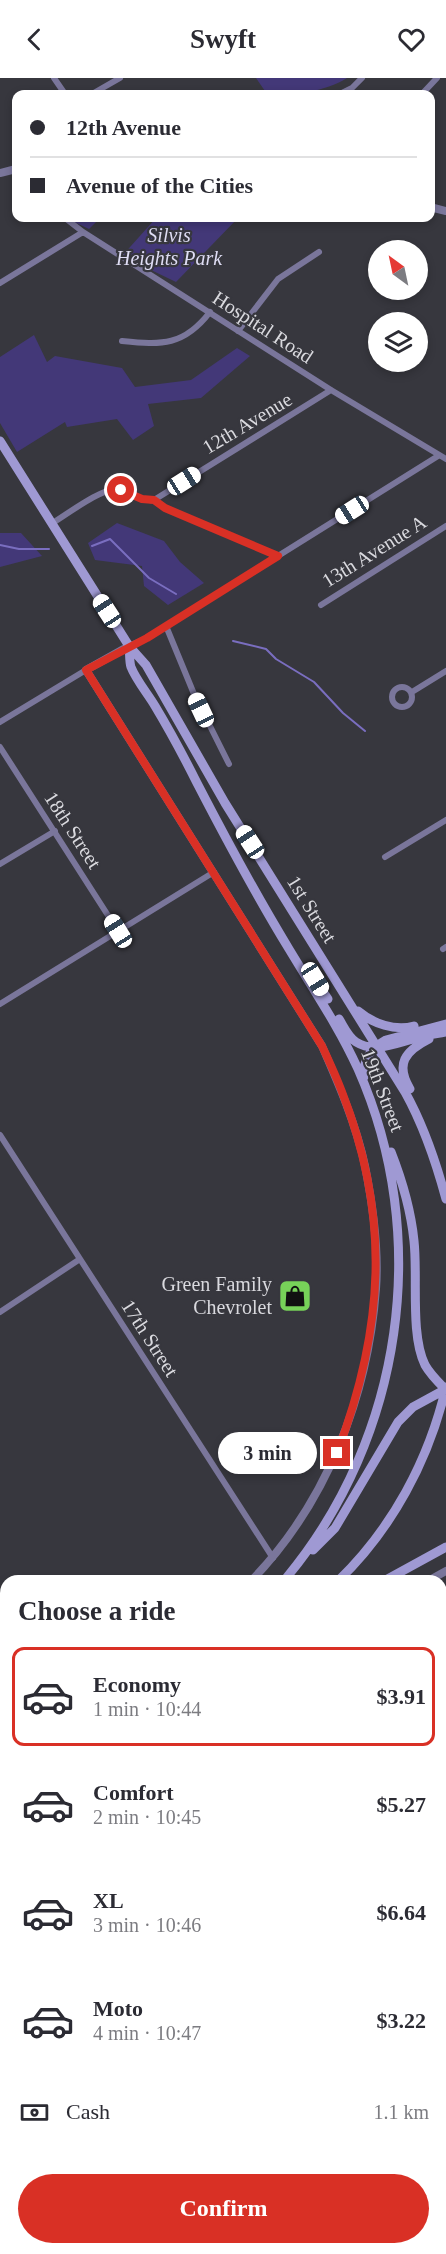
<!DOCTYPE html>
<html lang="en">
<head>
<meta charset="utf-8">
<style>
	body { margin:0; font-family:Georgia,serif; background:#f7f7f7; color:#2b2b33; height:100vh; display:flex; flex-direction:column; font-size:22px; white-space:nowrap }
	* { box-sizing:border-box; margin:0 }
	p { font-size:20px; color:#7c7c81 }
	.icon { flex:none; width:33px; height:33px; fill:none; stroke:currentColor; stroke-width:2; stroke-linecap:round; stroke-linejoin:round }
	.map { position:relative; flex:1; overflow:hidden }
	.drawer { position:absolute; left:0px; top:1497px; width:447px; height:680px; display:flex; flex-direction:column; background:#fff; border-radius:18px 18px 0 0; box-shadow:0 3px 9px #0003 }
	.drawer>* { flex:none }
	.hud { position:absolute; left:12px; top:12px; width:423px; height:132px; border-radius:12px; box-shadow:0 3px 9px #0003; display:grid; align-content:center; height:132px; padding:0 18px; background:#fff }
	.needle { width:39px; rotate:327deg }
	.tools { position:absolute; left:368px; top:162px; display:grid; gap:12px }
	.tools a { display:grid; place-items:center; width:60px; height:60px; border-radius:50%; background:#fff; box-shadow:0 3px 9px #0003; font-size:30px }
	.end { position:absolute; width:27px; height:27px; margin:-14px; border:8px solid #d93025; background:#fff; box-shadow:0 0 0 3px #fff }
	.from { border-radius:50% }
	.bubble { position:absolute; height:42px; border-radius:21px; background:#fff; box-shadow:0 3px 9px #0003; font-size:20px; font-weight:600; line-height:42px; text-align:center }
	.car { position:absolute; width:18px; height:36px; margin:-18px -9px; border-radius:8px; box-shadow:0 0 4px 2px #0007; background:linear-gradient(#fff 24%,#345 0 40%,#fff 0 76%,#345 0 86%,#fff 0) }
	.hud b { display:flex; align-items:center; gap:21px; height:57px; font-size:22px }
	.hud b+b { border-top:2px solid #e1e1e2 }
	.hud i { width:15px; height:15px; background:#2b2b33 }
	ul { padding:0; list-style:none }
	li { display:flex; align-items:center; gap:18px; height:99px; margin:0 12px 9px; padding:0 6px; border:3px solid transparent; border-radius:12px }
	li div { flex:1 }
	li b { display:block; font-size:22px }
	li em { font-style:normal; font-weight:600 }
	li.on { border-color:#d93025 }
	li>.icon { width:54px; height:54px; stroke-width:1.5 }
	h2 { padding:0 18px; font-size:27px; line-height:72px }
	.pay { display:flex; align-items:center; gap:15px; height:66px; padding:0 18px; font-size:22px }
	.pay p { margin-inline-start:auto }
	.action { display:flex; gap:12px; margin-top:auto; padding:12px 18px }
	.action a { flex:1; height:69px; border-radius:36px; background:#d93025; color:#fff; font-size:24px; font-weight:600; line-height:69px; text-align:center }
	header { display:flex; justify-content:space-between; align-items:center; height:78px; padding:0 18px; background:#fff; font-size:27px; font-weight:600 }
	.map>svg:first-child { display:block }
	.green { fill:#433878 }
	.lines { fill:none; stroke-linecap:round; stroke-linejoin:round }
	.stream { stroke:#7a6ec0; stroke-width:2 }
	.minor { stroke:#7a769b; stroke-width:6 }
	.tertiary { stroke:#7a769b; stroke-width:8 }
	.secondary { stroke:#9f99d3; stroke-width:9 }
	.route { stroke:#d93025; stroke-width:8 }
	.labels { text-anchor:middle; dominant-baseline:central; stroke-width:4.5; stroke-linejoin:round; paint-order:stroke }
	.park-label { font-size:20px; font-style:italic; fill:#dfddf4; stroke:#37373e }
	.street-label { font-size:20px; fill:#d9d9de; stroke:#37373e }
	.poi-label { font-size:20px; fill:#d9d9de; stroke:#37373e; text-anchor:end }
</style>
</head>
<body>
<header><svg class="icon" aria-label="back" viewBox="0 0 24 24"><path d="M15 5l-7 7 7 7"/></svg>Swyft<svg class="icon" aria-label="heart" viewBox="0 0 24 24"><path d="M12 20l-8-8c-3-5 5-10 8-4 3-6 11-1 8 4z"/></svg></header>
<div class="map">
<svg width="446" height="2176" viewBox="0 0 446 2176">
	<rect width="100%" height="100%" fill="#37373e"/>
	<path class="green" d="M256 0H347C323 15 295 16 267 16Z
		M66 140H100L89 151Z
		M156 140H238L176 204 122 178Z
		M34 257 47 284 55 278 122 290 135 309 191 302 237 270 250 278 201 320 148 326 154 348 133 362 117 341 67 349 65 344 17 374 0 345V279Z
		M117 445 164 463 180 484 204 505 168 527 144 508 142 488 95 482 88 465Z
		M0 455H21L42 478 0 489Z
		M446 1723V2105L441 2103V1726Z
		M441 2107 446 2110V2155L441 2153Z
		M28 2171V2170L74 2171 68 2176H21Z
		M125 2171H177L182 2176H128Z
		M331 2171H419L420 2176H396L392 2171C384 2170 381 2174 374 2176 363 2176 340 2176 331 2171Z"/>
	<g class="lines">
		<path class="stream" d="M0 467 19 471H49
			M92 468 110 461 149 500 176 516
			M233 563 266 571 276 581 314 604 343 635 365 653"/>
		<path class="minor" d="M54 0 65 16
			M92 16 120 0
			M340 16 352 10 362 0
			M422 16 437 0
			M65 140 83 154 331 312 446 381
			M0 205 83 154
			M238 253 278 201 319 174
			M122 263C162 267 184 268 210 234
			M154 422 165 430 278 478
			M51 446C66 437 103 409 118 411 131 413 141 424 154 422L331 312
			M321 527 446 448
			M166 548 194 616 229 686
			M129 568 147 560 438 378
			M392 619a10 10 0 1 1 20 0a10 10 0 1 1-20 0Z
			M412 614 446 593
			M0 644 86 592
			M0 669 118 853
			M385 779 446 742
			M0 786 55 753
			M443 871 446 869
			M0 926 214 794
			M0 1057 273 1480
			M0 1234 80 1181
			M0 2009 6 2005
			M0 2117 6 2113"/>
		<path class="tertiary" d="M0 95 16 91
			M430 129 446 133
			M129 568 86 592 322 968C339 1007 356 1046 365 1088 373 1128 379 1171 376 1211 368 1318 327 1425 251 1503
			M428 1503 446 1493
			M0 1637 6 1636
			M0 1649 6 1644
			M0 1684 6 1693
			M0 1802 6 1801
			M316 2170 320 2176"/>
		<path class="secondary" d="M0 363 129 568 146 587 225 725 405 1014C424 1048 436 1084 446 1121
			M129 568C130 574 129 583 131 589 136 602 148 616 155 628 170 653 184 679 197 705 226 761 256 817 289 871 313 911 339 949 358 991 432 1158 403 1359 287 1499
			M307 890 328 921
			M358 933C373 946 395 953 414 948
			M339 941C344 949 348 959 356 964 375 976 398 964 417 960 427 957 436 956 446 954
			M364 999C363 981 370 971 386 962L446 946
			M410 1011C395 986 405 973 429 961
			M391 1074C402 1102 411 1133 414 1163 418 1198 410 1257 425 1287 430 1296 438 1304 446 1312
			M313 1472 335 1450 398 1344 413 1329 446 1311
			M338 1503C392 1451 429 1382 446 1309
			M384 1503 446 1469
			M0 1681 6 1684
			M0 1716 6 1712
			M0 1745 6 1741"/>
	</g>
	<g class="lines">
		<path class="route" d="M121 412 142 421 154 422 165 430 278 478 147 560 86 592 322 968C329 983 336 998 342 1014 391 1139 384 1251 337 1375"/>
	</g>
	<defs>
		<g id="shop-square" transform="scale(1.725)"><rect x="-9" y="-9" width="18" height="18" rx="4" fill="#77d259" stroke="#37373e"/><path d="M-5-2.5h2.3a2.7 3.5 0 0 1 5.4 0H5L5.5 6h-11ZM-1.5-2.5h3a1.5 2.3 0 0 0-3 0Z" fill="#111"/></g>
	</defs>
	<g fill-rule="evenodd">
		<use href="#shop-square" x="295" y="1218"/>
	</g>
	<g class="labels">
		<g class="park-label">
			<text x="169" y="157">Silvis<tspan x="169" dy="23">Heights Park</tspan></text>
		</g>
		<g class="street-label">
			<text transform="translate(263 249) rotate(33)">Hospital Road</text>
			<text transform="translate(247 345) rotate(-31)">12th Avenue</text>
			<text transform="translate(374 473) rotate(-32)">13th Avenue A</text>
			<text transform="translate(73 752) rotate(57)">18th Street</text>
			<text transform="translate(312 831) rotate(58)">1st Street</text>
			<text transform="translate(383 1012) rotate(69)">19th Street</text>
			<text transform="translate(150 1260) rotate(57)">17th Street</text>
		</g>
		<g class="poi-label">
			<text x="272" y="1206">Green Family<tspan x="272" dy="23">Chevrolet</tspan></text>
		</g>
	</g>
</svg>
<div class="tools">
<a><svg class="needle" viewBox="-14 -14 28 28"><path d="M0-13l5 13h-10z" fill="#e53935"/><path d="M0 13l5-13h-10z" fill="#7c7c81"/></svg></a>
<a><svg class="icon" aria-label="layers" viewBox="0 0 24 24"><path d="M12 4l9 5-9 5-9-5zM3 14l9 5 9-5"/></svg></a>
</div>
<i class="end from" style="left:121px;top:412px"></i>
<i class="end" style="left:337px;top:1375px"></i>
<div class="bubble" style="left:218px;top:1354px;width:99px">3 min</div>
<i class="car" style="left:184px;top:403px;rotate:58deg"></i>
<i class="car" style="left:352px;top:432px;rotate:238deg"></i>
<i class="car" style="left:107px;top:533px;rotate:327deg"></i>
<i class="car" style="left:201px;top:632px;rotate:335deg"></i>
<i class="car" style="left:250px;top:764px;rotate:327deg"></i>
<i class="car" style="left:118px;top:853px;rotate:328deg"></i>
<i class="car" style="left:315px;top:901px;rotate:148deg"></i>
<div class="hud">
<b><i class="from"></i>12th Avenue</b>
<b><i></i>Avenue of the Cities</b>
</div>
<section class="drawer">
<h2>Choose a ride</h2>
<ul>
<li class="on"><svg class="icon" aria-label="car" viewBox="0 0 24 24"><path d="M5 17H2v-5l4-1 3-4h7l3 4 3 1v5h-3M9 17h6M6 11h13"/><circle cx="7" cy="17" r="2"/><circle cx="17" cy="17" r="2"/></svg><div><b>Economy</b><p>1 min · 10:44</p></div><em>$3.91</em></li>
<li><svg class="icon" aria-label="car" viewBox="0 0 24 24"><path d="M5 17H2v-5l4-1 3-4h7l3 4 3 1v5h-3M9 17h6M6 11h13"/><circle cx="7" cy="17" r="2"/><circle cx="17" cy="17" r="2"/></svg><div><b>Comfort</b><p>2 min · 10:45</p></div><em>$5.27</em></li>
<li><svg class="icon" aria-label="car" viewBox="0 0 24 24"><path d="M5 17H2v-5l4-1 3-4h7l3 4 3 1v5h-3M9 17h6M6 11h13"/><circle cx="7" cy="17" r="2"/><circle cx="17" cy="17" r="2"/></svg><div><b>XL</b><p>3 min · 10:46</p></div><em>$6.64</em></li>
<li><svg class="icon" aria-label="car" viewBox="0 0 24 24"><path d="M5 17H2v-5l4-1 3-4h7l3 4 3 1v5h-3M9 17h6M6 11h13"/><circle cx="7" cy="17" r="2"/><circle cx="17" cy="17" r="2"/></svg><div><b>Moto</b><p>4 min · 10:47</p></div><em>$3.22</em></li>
</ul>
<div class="pay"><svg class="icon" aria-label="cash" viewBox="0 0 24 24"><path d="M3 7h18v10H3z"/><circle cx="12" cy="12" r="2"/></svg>Cash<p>1.1 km</p></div>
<div class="action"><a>Confirm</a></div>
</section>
</div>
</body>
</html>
